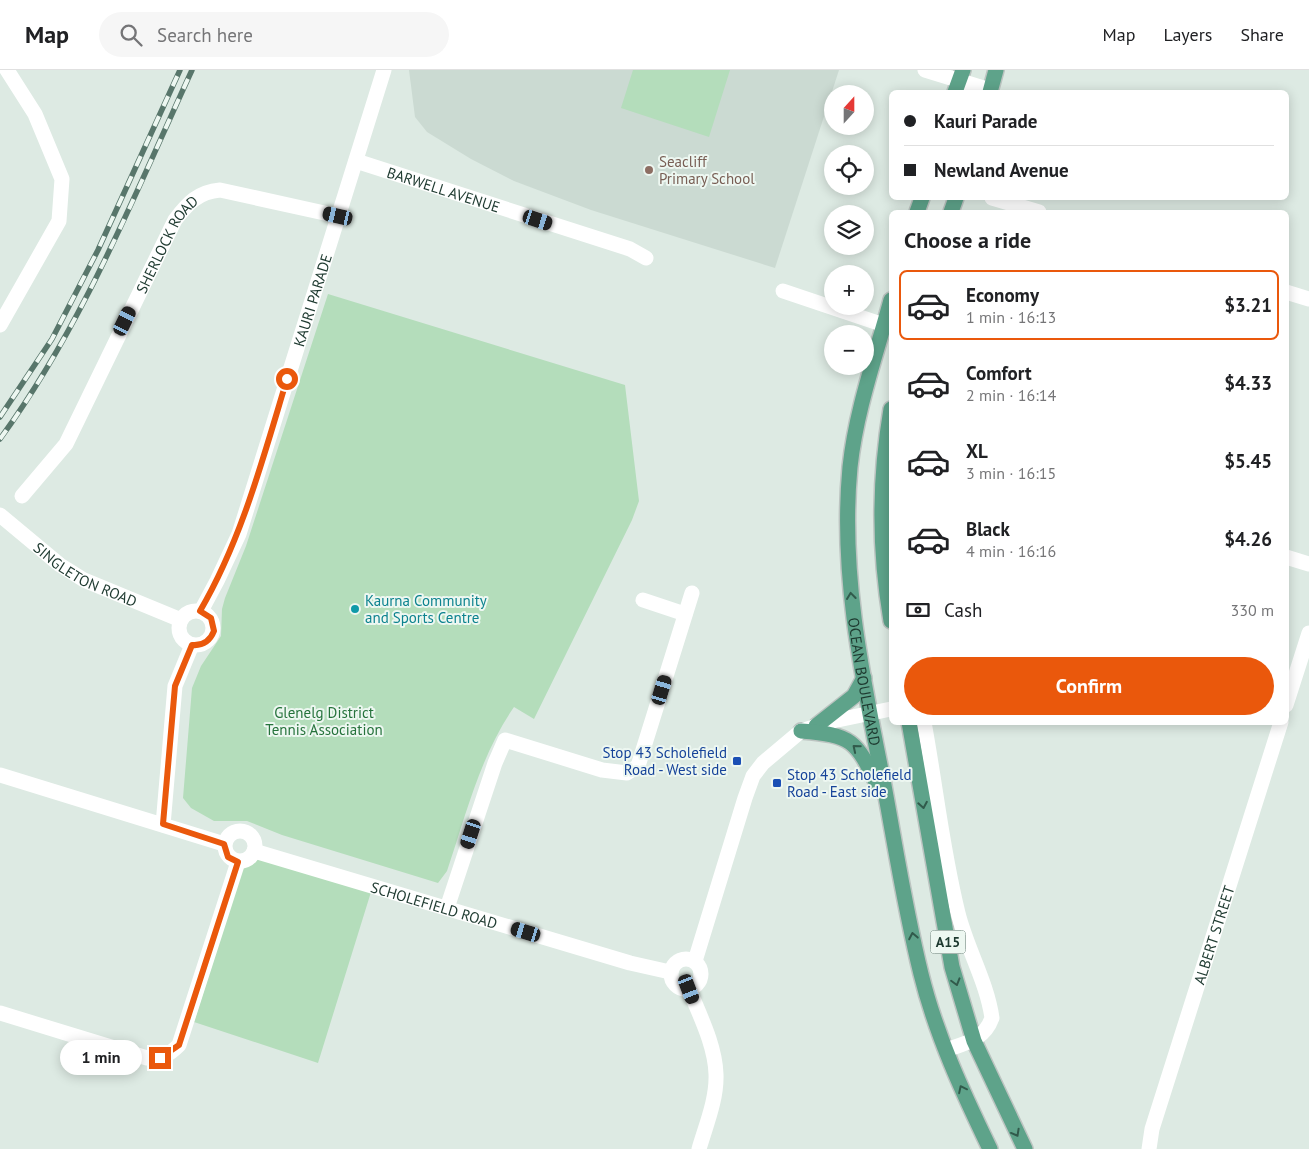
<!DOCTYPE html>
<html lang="en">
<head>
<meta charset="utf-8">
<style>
	body { margin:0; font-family:"PT Sans",sans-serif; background:#f6f6f6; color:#202124; height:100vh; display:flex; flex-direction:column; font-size:19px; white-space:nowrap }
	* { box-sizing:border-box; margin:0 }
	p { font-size:16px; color:#757577 }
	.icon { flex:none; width:28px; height:28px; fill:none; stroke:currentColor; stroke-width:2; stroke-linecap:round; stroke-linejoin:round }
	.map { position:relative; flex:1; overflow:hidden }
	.sheet { position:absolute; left:889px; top:140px; width:400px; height:515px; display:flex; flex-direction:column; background:#fff; border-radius:8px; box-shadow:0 2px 12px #0003 }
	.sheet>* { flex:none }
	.guide { position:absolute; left:889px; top:20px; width:400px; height:110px; border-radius:8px; box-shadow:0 2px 12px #0003; display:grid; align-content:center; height:110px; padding:0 15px; background:#fff }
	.needle { width:32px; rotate:21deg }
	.tools { position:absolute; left:824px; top:15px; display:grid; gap:10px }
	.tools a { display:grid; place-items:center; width:50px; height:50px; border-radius:50%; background:#fff; box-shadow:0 2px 12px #0003; font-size:25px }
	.end { position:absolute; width:22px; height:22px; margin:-11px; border:6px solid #ea580c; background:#fff; box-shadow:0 0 0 2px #fff }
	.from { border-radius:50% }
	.bubble { position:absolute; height:35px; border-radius:18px; background:#fff; box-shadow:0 2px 12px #0003; font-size:16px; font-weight:700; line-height:35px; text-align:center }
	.car { position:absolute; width:15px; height:30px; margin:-15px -8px; border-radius:6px; box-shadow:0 0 4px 1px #0007; background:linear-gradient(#222 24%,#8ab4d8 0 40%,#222 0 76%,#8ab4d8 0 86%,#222 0) }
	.guide b { display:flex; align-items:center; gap:18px; height:48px; font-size:19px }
	.guide b+b { border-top:1px solid #e0e0e0 }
	.guide i { width:12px; height:12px; background:#202124 }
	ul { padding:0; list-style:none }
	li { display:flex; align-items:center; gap:15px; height:70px; margin:0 10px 8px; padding:0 5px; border:2px solid transparent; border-radius:8px }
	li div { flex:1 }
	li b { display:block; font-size:19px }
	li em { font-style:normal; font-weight:700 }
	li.selected { border-color:#ea580c }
	li>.icon { width:45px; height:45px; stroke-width:1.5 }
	h2 { padding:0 15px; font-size:22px; line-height:60px }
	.pay { display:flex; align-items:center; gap:12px; height:55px; padding:0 15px; font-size:19px }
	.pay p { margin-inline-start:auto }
	.cta { display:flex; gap:10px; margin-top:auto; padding:10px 15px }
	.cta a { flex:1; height:58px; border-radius:30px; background:#ea580c; color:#fff; font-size:20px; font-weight:700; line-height:58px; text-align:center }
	header { display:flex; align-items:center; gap:30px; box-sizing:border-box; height:70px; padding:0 25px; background:#fff; border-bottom:1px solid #e0e0e0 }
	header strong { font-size:24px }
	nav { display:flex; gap:28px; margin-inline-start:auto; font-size:18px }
	.search { width:350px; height:45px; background:#f6f6f6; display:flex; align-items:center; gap:12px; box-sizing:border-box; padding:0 18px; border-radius:28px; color:#757577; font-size:19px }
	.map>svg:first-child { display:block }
	.built { fill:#cbdad2 }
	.green { fill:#b4ddbb }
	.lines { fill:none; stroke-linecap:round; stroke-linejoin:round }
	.major-casing { stroke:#bcc4c1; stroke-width:18 }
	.minor { stroke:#fff; stroke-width:15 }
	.major { stroke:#5ea38a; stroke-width:15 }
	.rail-casing { stroke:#58766b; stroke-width:5.5 }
	.rail { stroke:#edf7f1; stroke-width:4; stroke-dasharray:11; stroke-linecap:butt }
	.oneway { stroke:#315a4b }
	.route { stroke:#ea580c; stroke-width:6 }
	.education-dot { fill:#8d6e63; stroke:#edf7f1; stroke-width:2 }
	.culture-dot { fill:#0f9aa8; stroke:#edf7f1; stroke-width:2 }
	.transit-dot { fill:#1a4fb4; stroke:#edf7f1; stroke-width:2 }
	.labels { text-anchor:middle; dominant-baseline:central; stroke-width:4; stroke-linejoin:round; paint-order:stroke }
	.shield { fill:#edf7f1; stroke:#5c736a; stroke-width:1 }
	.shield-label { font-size:14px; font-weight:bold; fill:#1e3a30 }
	.education-label { font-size:15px; fill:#785e54; stroke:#edf7f1; text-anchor:start }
	.street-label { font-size:15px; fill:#1e3a30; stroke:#edf7f1 }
	.culture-label { font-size:15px; fill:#0d838f; stroke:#edf7f1; text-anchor:start }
	.park-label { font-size:15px; fill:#26733c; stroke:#edf7f1 }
	.transit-label { font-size:15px; fill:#164399; stroke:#edf7f1; text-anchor:end }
</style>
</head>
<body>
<header>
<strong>Map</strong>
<div class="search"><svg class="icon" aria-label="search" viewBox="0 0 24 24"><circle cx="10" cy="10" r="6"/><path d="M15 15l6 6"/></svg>Search here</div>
<nav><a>Map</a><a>Layers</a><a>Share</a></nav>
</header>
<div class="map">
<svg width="1309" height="1079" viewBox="0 0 1309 1079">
	<rect width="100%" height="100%" fill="#ddeae3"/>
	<path class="built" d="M409 0H839L775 198 591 140 514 111 471 89 427 62 415 47Z"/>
	<path class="green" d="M633 0H730L709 67 621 38Z
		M328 224 625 315 639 431 632 450 534 649 514 637C480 686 466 745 447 801L438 813 282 765 247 751H214L191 738 183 728 192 618 201 596 221 566 222 539 225 528 246 476Z
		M256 786 371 822 318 993 194 952 243 796Z"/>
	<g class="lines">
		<g class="major-casing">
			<g id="major">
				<path d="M955 22 963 0"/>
				<path d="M990 22 996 0"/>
				<path d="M917 142 922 128"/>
				<path d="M951 142 956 128"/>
				<path id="s7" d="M891 230C876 285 856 340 850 397 840 503 862 606 883 710 895 774 905 840 921 904 936 965 963 1023 990 1079"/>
				<path d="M891 339C879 409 879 481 891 551"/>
				<path d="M909 652 952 897 974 971 1025 1079"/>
				<path d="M816 656 854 626 864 608"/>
				<path d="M801 661C852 665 856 670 878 716"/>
			</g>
		</g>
		<g class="minor">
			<path d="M925 0 990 20"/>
			<path id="s1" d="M356 91 630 179 646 188"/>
			<path d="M992 128 1039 142"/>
			<path d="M783 221 884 255"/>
			<path d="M1286 222 1309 229"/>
			<path d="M0 255 59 151 62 109 35 44 7 0"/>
			<path id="s2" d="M22 426 66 374 175 150C188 133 198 122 220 120L338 146"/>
			<path id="s3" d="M0 445 60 495 84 510 181 550"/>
			<path d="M1286 487 1309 494"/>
			<path d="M643 530 685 544"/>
			<circle cx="196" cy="558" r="17"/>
			<path id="s4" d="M201 541 217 511 239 464 384 0"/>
			<path d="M1286 635 1309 563"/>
			<path d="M924 652C936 717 942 779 958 843 967 879 987 912 992 948 984 970 966 973 946 980"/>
			<path d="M0 705 224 774"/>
			<path d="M163 755 175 616 192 575"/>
			<circle cx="240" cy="776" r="15"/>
			<path id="s5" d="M254 781 630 893 670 902"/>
			<path d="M447 838 495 693 505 670 602 700 627 703 638 696 692 523"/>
			<circle cx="686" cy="904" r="15"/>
			<path d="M695 891 745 728 753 706 763 693 801 661 828 652 891 639"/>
			<path d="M689 919C700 946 715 975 716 1004 717 1029 706 1055 699 1079"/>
			<path d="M0 943 147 988C162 989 169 985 179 975L238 792"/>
			<path id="s6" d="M1149 1079 1152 1059 1281 652"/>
		</g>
		<use href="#major" class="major"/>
		<g class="rail-casing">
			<path id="rail" d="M0 347 52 269 98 180 180 0
				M0 369C82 257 134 126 192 0"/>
		</g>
		<use href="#rail" class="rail"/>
	</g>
	<defs><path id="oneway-chevron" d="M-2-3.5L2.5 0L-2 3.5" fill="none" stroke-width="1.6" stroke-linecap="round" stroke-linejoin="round" transform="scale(1.25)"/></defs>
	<g class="oneway">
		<use href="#oneway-chevron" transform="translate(851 526) rotate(-97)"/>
		<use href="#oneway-chevron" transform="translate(856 678) rotate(-140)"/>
		<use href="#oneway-chevron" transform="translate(923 735) rotate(80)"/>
		<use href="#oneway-chevron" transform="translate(913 866) rotate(-101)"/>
		<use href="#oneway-chevron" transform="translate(956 912) rotate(74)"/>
		<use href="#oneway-chevron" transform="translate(962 1019) rotate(-116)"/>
		<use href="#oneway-chevron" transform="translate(1016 1063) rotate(61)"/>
	</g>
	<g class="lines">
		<path class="route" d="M160 988 179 975 238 792 228 787 224 774 163 754 175 616 192 575C203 576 210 571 214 561L211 548 200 541C242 469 263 388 287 309"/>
	</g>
	<circle class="education-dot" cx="649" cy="100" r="5"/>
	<circle class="culture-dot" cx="355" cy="539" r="5"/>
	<g class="transit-dot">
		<rect x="732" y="686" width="10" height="10" rx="2.5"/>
		<rect x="772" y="708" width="10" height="10" rx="2.5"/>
	</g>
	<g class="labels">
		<rect class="shield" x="930.5" y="860.5" width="35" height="23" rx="4"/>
		<g class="shield-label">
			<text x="948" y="872">A15</text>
		</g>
		<g class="education-label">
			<text x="659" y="91">Seacliff<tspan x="659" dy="17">Primary School</tspan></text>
		</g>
		<g class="street-label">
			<text stroke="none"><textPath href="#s1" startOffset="92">BARWELL AVENUE</textPath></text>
			<text stroke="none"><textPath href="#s2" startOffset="292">SHERLOCK ROAD</textPath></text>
			<text stroke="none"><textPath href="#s4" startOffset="331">KAURI PARADE</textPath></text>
			<text stroke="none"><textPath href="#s3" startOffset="105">SINGLETON ROAD</textPath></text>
			<text stroke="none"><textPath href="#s7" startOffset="388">OCEAN BOULEVARD</textPath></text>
			<text stroke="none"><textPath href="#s5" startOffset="188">SCHOLEFIELD ROAD</textPath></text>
			<text stroke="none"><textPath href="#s6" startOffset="224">ALBERT STREET</textPath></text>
		</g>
		<g class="culture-label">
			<text x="365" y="530">Kaurna Community<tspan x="365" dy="17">and Sports Centre</tspan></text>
		</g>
		<g class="park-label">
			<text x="324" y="642">Glenelg District<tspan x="324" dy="17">Tennis Association</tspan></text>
		</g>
		<g class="transit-label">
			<text x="727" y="682">Stop 43 Scholefield<tspan x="727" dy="17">Road - West side</tspan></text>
			<text x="787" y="704" text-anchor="start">Stop 43 Scholefield<tspan x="787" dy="17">Road - East side</tspan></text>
		</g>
	</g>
</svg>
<div class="tools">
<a><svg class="needle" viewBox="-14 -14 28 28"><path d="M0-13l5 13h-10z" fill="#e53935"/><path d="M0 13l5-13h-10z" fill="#757577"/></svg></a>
<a><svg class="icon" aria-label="locate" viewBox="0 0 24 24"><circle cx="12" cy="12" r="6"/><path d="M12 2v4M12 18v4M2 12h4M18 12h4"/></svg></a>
<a><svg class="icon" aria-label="layers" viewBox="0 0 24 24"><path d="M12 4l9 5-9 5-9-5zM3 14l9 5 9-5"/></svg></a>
<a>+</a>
<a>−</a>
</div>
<i class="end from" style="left:287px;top:309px"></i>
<i class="end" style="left:160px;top:988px"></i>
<div class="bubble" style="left:60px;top:970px;width:82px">1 min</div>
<i class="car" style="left:338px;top:146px;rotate:283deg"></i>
<i class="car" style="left:538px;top:150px;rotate:108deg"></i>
<i class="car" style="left:125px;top:251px;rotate:26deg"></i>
<i class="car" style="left:662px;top:620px;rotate:17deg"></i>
<i class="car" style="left:471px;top:764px;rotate:198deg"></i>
<i class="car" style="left:526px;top:862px;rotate:287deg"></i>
<i class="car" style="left:689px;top:919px;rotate:159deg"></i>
<div class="guide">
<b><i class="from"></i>Kauri Parade</b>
<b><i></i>Newland Avenue</b>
</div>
<section class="sheet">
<h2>Choose a ride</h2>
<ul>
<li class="selected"><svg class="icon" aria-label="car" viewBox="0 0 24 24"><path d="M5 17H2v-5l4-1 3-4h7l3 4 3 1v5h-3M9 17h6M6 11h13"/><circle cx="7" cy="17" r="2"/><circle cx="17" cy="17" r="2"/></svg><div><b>Economy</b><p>1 min · 16:13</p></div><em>$3.21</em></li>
<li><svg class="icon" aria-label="car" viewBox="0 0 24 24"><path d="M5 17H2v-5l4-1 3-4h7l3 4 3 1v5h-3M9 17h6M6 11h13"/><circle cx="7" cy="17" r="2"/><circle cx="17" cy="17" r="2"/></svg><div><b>Comfort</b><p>2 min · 16:14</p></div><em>$4.33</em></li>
<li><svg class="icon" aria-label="car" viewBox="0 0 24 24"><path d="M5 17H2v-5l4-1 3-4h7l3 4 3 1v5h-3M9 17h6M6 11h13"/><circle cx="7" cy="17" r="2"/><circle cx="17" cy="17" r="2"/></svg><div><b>XL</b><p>3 min · 16:15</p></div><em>$5.45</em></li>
<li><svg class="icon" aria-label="car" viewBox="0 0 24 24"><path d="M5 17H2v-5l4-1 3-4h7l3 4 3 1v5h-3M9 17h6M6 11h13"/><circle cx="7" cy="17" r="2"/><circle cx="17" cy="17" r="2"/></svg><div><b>Black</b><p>4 min · 16:16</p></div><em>$4.26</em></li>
</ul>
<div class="pay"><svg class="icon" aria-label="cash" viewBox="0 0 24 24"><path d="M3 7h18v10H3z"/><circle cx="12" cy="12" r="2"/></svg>Cash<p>330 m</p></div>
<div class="cta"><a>Confirm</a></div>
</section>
</div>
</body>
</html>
